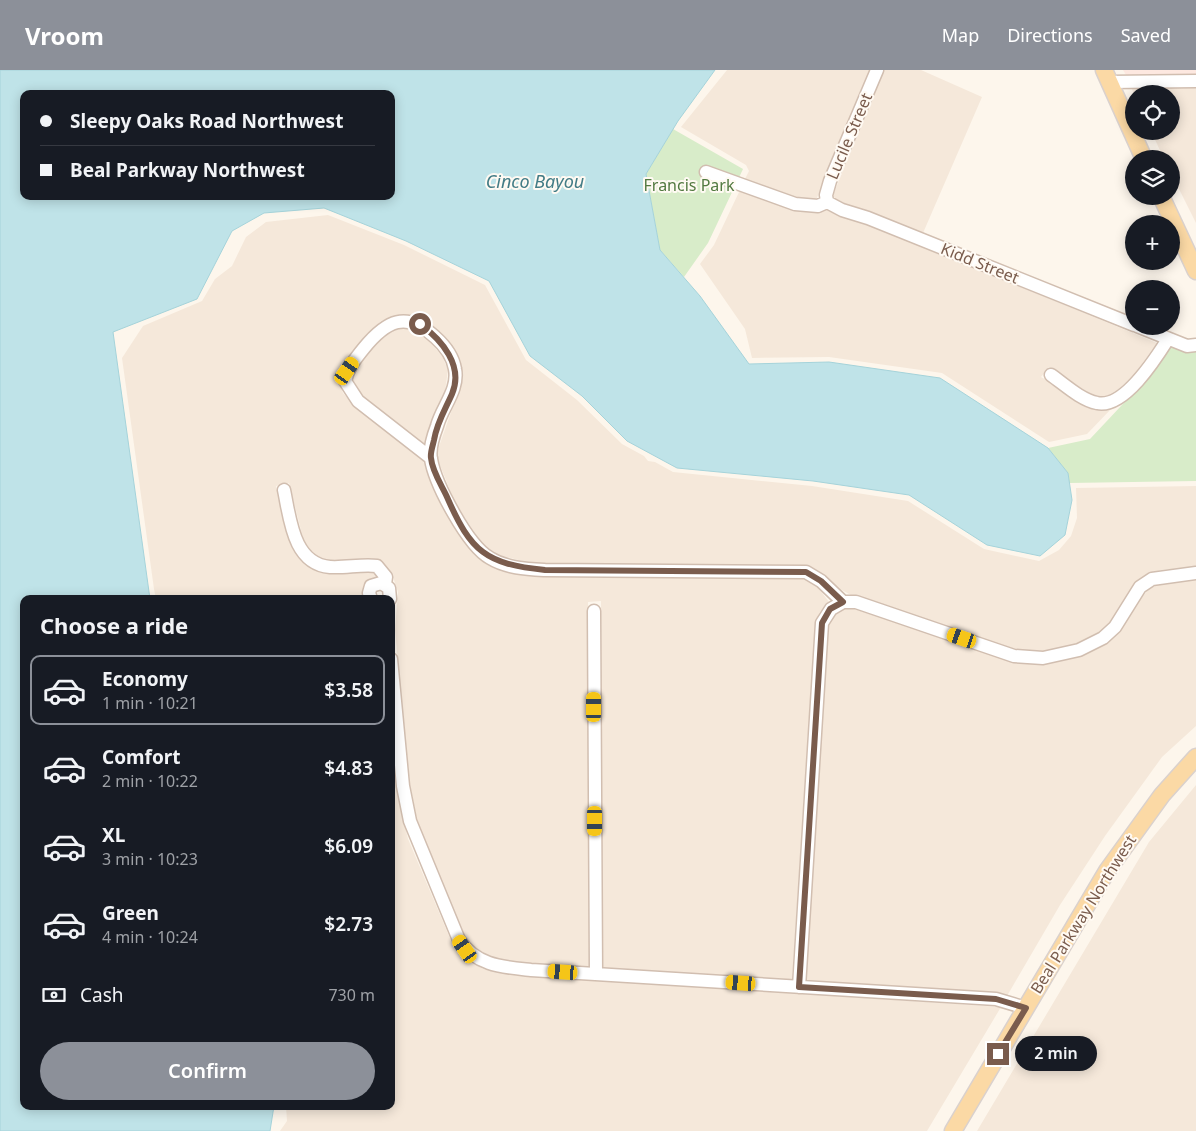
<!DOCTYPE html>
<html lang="en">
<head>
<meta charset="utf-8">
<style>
	body { margin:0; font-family:"Noto Sans",sans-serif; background:#242831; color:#f1f3f6; height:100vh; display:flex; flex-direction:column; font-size:19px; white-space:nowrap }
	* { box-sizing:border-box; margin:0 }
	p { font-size:16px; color:#9ea1a6 }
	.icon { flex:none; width:28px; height:28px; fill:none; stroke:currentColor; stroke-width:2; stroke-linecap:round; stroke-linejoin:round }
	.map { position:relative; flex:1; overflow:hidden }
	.sheet { position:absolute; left:20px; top:525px; width:375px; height:515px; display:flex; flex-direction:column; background:#171b24; border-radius:10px; box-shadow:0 2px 12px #0003 }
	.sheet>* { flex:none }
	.top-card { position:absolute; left:20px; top:20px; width:375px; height:110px; border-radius:10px; box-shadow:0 2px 12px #0003; display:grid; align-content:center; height:110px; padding:0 20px; background:#171b24 }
	.buttons { position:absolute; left:1125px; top:15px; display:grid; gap:10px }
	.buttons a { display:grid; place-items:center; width:55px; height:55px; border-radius:50%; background:#171b24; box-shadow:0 2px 12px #0003; font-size:25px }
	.end { position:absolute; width:22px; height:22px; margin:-11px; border:6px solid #7a5c4d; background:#fff; box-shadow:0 0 0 2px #fff }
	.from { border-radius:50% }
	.bubble { position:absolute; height:35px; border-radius:18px; background:#171b24; box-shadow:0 2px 12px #0003; font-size:16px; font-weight:600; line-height:35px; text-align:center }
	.car { position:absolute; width:15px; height:30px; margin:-15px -8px; border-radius:6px; box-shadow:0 0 4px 1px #0007; background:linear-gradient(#f5c518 24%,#345 0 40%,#f5c518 0 76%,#345 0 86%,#f5c518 0) }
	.top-card b { display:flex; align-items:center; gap:18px; height:48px; font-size:19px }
	.top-card b+b { border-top:1px solid #363941 }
	.top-card i { width:12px; height:12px; background:#f1f3f6 }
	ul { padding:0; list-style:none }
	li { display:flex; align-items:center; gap:15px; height:70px; margin:0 10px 8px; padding:0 10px; border:2px solid transparent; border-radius:10px }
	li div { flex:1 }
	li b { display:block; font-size:19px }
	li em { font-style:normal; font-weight:600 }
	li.current { border-color:#8c9099 }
	li>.icon { width:45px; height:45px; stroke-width:1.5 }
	h2 { padding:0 20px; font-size:22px; line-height:60px }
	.pay { display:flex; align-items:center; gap:12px; height:55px; padding:0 20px; font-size:19px }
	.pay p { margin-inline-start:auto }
	.cta { display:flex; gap:10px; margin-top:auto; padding:10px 20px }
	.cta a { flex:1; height:58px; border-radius:30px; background:#8c9099; color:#fff; font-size:20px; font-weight:600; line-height:58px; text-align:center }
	header { display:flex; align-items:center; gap:30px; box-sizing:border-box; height:70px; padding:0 25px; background:#8c9099; color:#fff }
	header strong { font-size:24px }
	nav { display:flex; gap:28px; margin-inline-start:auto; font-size:18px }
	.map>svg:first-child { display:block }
	.residential { fill:#f5e8da }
	.commercial { fill:#fde8e0 }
	.green { fill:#d8ecc9 }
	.water { fill:#bfe3e8; stroke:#a5d3da; fill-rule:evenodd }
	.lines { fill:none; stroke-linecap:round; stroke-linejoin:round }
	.minor-casing { stroke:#d1beb0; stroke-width:15 }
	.major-casing { stroke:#dad1cd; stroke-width:19 }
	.minor { stroke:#fff; stroke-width:12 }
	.major { stroke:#fbd9a5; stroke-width:16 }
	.route { stroke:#7a5c4d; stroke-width:6 }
	.labels { text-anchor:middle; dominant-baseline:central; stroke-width:4; stroke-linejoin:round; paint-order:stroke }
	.street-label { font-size:16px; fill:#7a5c4d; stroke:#fffaf3 }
	.park-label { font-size:16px; fill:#537a41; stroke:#fffaf3 }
	.water-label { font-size:18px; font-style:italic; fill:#437c86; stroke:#fffaf3 }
</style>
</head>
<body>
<header>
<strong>Vroom</strong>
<nav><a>Map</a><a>Directions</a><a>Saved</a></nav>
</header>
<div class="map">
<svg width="1196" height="1061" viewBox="0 0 1196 1061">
	<rect width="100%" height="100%" fill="#fdf6ec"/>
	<path class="residential" d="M727 0H870L816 130 798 129 745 109 749 101 746 95 681 57Z
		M884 0H921L982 27 923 163 845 134 836 131 833 125Z
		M1131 17H1196V153L1171 103V89H1164L1151 61H1171V24H1134Z
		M740 120 793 140 810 142 826 139 865 153 1157 273 1134 305 1119 319 1103 328 1092 325 1049 297 1041 307 1092 338H1112L1087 364 1049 372 942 303 829 287 752 288 745 259 700 194 714 175Z
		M328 145 404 175 485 215 526 290 577 330 622 374 644 386 648 391 655 392 673 402 812 416 908 431 984 479 1039 491 1059 480 1071 466 1077 448 1076 418 1196 416V497L1161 500 1142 507 1128 523 1109 554 1099 563 1081 573 1043 582 1016 580 851 525 840 519 817 500 806 496 545 494 526 492 495 484 481 472 455 433 436 385 462 311V297L454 280 444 267 422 249 410 245H399L381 251 364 267 351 284 342 299 339 313 343 323 354 335 422 388 443 439 470 479 486 494 522 504 545 507 804 508 816 515 829 532 820 542 815 553 792 911 602 898 601 531 588 532 589 898 500 891 488 888 471 875 465 867 417 750 410 715 395 560 398 522 392 504 383 493 367 489 331 491 317 487 304 472 289 413 276 416 286 461 298 487 316 500 329 503 373 502 377 507 371 509 364 515 363 529H156L154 519 122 288 143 256 202 231 215 209 232 196 246 167 266 152Z
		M400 257H408L424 265 442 286 448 300 445 321 425 374 363 326 353 310 363 290 375 274 389 262Z
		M1196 509V656L1162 687 1105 766 1060 835 1007 926 996 923 806 912 826 583 829 554 836 544 847 537 852 538 1012 592 1045 594 1082 586 1108 572 1121 560 1140 529 1151 517 1157 513Z
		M391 661 396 716 408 769 452 873 465 888 483 899 530 906 1001 937 927 1061H280L287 1051 286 1036H391Z
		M1196 715V1061H977L1149 772Z"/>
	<path class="commercial" d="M1123 0H1196V5H1126Z"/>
	<path class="green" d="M673 59 743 99 708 173 684 207 660 180 646 104Z
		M1173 275 1196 281V411L1069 413 1068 403 1048 378 1090 369 1152 303Z"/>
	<path class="water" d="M0 0H715L678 51 646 104 660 180 700 226 749 294 829 292 940 308 1048 378 1068 403 1072 430 1065 465 1040 486 987 475 909 425 813 411 677 398 627 371 582 326 530 286 489 211 406 171 324 138 264 143 232 161 197 229 113 262 150 529H24V1036H274L270 1061H0ZM24 24H391V126H24Z"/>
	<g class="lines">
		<g class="minor-casing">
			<path id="minor" d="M1109 12 1196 11
				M706 102 795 134 818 136 827 132
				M827 132 842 140 868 148 1134 255
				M827 132 826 125 830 111 877 0
				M1137 256 1187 276 1196 275
				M1051 305C1064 314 1081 330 1097 333 1124 339 1156 288 1168 269
				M431 388 358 331 345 311C348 298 355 289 364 278 386 251 406 240 435 267 444 275 453 287 455 299 459 320 442 337 437 356 434 364 429 380 431 389 435 414 468 476 490 488 506 498 527 499 545 500L806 502 821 511 843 532H856L1014 586 1043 588 1079 580 1103 568 1115 557 1140 517 1152 509 1196 503
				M284 420C290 448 293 494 330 497 346 498 362 494 377 496L386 507 385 514
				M371 529 369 523 371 516 381 513 389 518 390 529
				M594 541 596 904
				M391 589 403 716 410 751 459 870C477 896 502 897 531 900L996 929 1026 938
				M799 917 822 553 831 539 843 532"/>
		</g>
		<g class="major-casing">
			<path id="major" d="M1104 0 1144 89
				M1161 126 1196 201
				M953 1061 1107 801 1162 725 1196 687"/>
		</g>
		<use href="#minor" class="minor"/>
		<use href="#major" class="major"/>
	</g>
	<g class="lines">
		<path class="route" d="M420 254C442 270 464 296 452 324 445 340 437 352 434 370 433 375 430 383 431 388 432 401 442 416 447 427 471 482 486 494 545 500L806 502 821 511 843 532 830 539 822 553 799 917 996 929 1026 938 998 984"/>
	</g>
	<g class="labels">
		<g class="street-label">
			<text transform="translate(849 66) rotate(-67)">Lucile Street</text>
			<text transform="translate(980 193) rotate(22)">Kidd Street</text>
			<text transform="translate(1083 844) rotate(-58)">Beal Parkway Northwest</text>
		</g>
		<g class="park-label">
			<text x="689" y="115">Francis Park</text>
		</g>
		<g class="water-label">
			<text x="535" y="111">Cinco Bayou</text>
		</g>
	</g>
</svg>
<div class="buttons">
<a><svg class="icon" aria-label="locate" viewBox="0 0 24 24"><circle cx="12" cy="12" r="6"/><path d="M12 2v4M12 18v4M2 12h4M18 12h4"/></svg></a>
<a><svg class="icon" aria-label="layers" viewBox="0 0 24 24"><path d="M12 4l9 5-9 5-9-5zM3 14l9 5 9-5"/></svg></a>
<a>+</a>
<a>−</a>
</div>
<i class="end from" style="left:420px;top:254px"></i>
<i class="end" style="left:998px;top:984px"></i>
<div class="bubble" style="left:1015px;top:966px;width:82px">2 min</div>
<i class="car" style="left:347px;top:301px;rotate:35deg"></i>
<i class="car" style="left:962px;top:568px;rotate:289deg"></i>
<i class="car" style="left:594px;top:637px;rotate:0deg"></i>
<i class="car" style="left:595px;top:751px;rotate:180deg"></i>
<i class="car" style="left:465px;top:879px;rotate:325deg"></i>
<i class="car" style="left:563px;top:902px;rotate:274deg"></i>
<i class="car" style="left:741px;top:913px;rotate:274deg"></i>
<div class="top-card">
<b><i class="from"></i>Sleepy Oaks Road Northwest</b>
<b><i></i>Beal Parkway Northwest</b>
</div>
<section class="sheet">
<h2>Choose a ride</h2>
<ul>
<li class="current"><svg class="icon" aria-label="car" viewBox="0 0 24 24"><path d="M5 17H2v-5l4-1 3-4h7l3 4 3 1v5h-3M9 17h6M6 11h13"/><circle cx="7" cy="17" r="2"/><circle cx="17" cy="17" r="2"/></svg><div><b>Economy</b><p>1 min · 10:21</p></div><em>$3.58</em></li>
<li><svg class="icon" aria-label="car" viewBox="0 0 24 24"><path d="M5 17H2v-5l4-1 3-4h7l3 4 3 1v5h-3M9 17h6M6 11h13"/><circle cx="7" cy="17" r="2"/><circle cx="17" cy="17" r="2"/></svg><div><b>Comfort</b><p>2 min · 10:22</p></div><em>$4.83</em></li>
<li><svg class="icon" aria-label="car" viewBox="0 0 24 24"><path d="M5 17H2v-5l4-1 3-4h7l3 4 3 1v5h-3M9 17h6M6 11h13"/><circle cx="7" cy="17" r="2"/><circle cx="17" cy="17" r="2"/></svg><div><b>XL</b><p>3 min · 10:23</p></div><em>$6.09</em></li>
<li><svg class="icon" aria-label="car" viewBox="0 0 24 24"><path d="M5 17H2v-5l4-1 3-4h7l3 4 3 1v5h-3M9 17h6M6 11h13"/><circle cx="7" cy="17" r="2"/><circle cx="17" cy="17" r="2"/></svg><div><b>Green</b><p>4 min · 10:24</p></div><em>$2.73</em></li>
</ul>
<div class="pay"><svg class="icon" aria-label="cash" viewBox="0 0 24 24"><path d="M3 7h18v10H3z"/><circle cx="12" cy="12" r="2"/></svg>Cash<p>730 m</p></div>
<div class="cta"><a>Confirm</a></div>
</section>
</div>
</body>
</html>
